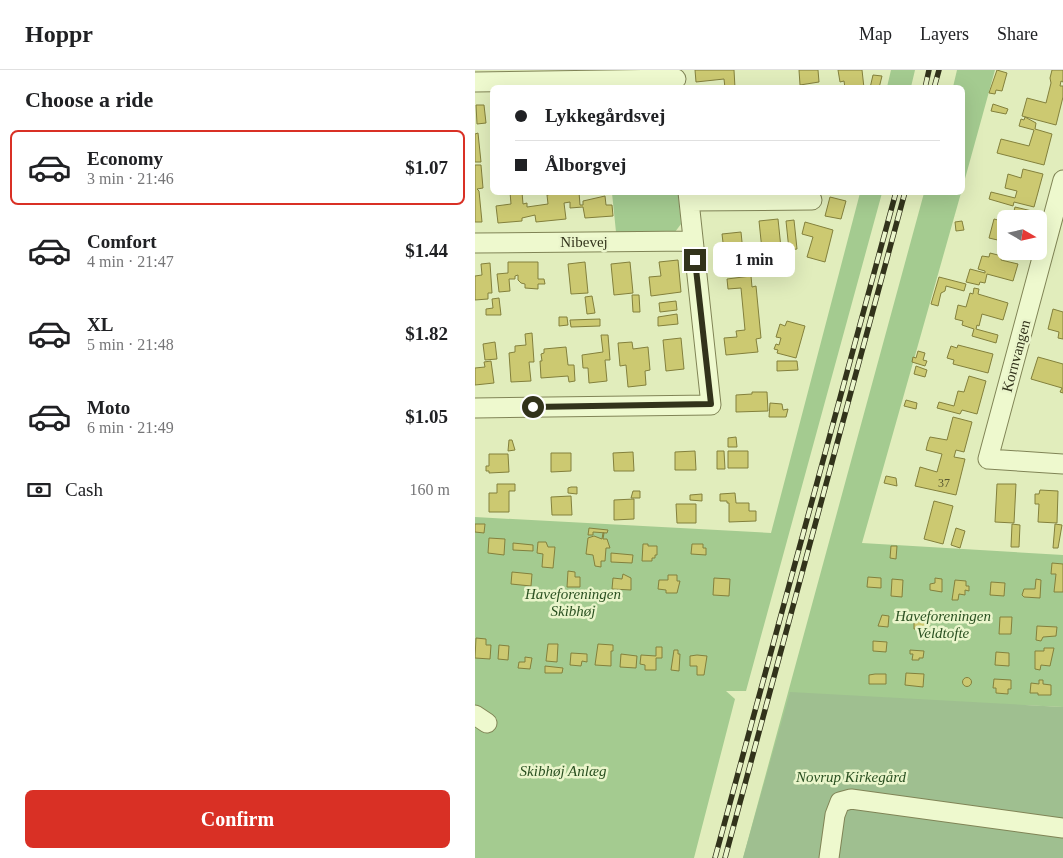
<!DOCTYPE html>
<html lang="en">
<head>
<meta charset="utf-8">
<style>
	body { margin:0; font-family:Georgia,serif; background:#f2f2f2; color:#202124; height:100vh; display:flex; flex-direction:column; font-size:19px; white-space:nowrap }
	* { box-sizing:border-box; margin:0 }
	p { font-size:16px; color:#757577 }
	.icon { flex:none; width:28px; height:28px; fill:none; stroke:currentColor; stroke-width:2; stroke-linecap:round; stroke-linejoin:round }
	.map { position:relative; flex:1; overflow:hidden }
	.panel { display:flex; flex-direction:column; background:#fff; width:475px }
	.panel>* { flex:none }
	.hud { position:absolute; left:15px; top:15px; width:475px; height:110px; border-radius:8px; box-shadow:0 5px 20px #0002; display:grid; align-content:center; height:110px; padding:0 25px; background:#fff }
	.needle { width:32px; rotate:99deg }
	.controls { position:absolute; left:522px; top:140px; display:grid; gap:10px }
	.controls a { display:grid; place-items:center; width:50px; height:50px; border-radius:8px; background:#fff; box-shadow:0 5px 20px #0002; font-size:25px }
	.end { position:absolute; width:22px; height:22px; margin:-11px; border:6px solid #32331b; background:#fff; box-shadow:0 0 0 2px #fff }
	.from { border-radius:50% }
	.bubble { position:absolute; height:35px; border-radius:8px; background:#fff; box-shadow:0 5px 20px #0002; font-size:16px; font-weight:700; line-height:35px; text-align:center }
	.hud b { display:flex; align-items:center; gap:18px; height:48px; font-size:19px }
	.hud b+b { border-top:1px solid #e0e0e0 }
	.hud i { width:12px; height:12px; background:#202124 }
	ul { padding:0; list-style:none }
	li { display:flex; align-items:center; gap:15px; height:75px; margin:0 10px 8px; padding:0 15px; border:2px solid transparent; border-radius:8px }
	li div { flex:1 }
	li b { display:block; font-size:19px }
	li em { font-style:normal; font-weight:700 }
	li.selected { border-color:#d93025 }
	li>.icon { width:45px; height:45px; stroke-width:1.5 }
	h2 { padding:0 25px; font-size:22px; line-height:60px }
	.pay { display:flex; align-items:center; gap:12px; height:55px; padding:0 25px; font-size:19px }
	.pay p { margin-inline-start:auto }
	.primary-button { display:flex; gap:10px; margin-top:auto; padding:10px 25px }
	.primary-button a { flex:1; height:58px; border-radius:8px; background:#d93025; color:#fff; font-size:20px; font-weight:700; line-height:58px; text-align:center }
	header { display:flex; align-items:center; gap:30px; box-sizing:border-box; height:70px; padding:0 25px; background:#fff; border-bottom:1px solid #e0e0e0 }
	header strong { font-size:24px }
	nav { display:flex; gap:28px; margin-inline-start:auto; font-size:18px }
	main { display:flex; flex:1; min-height:0 }
	.map>svg:first-child { display:block }
	.green { fill:#a4cb90 }
	.cemetery { fill:#9fbf90 }
	.building { fill:#ccc971; stroke:#83803c }
	.lines { fill:none; stroke-linecap:round; stroke-linejoin:round }
	.minor-casing { stroke:#808456; stroke-width:21 }
	.minor { stroke:#eef9ce; stroke-width:19 }
	.rail-casing { stroke:#32331b; stroke-width:5.5 }
	.rail { stroke:#eaf5cb; stroke-width:4; stroke-dasharray:11; stroke-linecap:butt }
	.route { stroke:#32331b; stroke-width:6 }
	.labels { text-anchor:middle; dominant-baseline:central; stroke-width:5; stroke-linejoin:round; paint-order:stroke }
	.number-label { font-size:12px; fill:#585830 }
	.street-label { font-size:15px; fill:#32331b; stroke:#eaf5cb }
	.park-label { font-size:15px; font-style:italic; fill:#2a5021; stroke:#eaf5cb }
</style>
</head>
<body>
<header>
<strong>Hoppr</strong>
<nav><a>Map</a><a>Layers</a><a>Share</a></nav>
</header>
<main>
<section class="panel">
<h2>Choose a ride</h2>
<ul>
<li class="selected"><svg class="icon" aria-label="car" viewBox="0 0 24 24"><path d="M5 17H2v-5l4-1 3-4h7l3 4 3 1v5h-3M9 17h6M6 11h13"/><circle cx="7" cy="17" r="2"/><circle cx="17" cy="17" r="2"/></svg><div><b>Economy</b><p>3 min · 21:46</p></div><em>$1.07</em></li>
<li><svg class="icon" aria-label="car" viewBox="0 0 24 24"><path d="M5 17H2v-5l4-1 3-4h7l3 4 3 1v5h-3M9 17h6M6 11h13"/><circle cx="7" cy="17" r="2"/><circle cx="17" cy="17" r="2"/></svg><div><b>Comfort</b><p>4 min · 21:47</p></div><em>$1.44</em></li>
<li><svg class="icon" aria-label="car" viewBox="0 0 24 24"><path d="M5 17H2v-5l4-1 3-4h7l3 4 3 1v5h-3M9 17h6M6 11h13"/><circle cx="7" cy="17" r="2"/><circle cx="17" cy="17" r="2"/></svg><div><b>XL</b><p>5 min · 21:48</p></div><em>$1.82</em></li>
<li><svg class="icon" aria-label="car" viewBox="0 0 24 24"><path d="M5 17H2v-5l4-1 3-4h7l3 4 3 1v5h-3M9 17h6M6 11h13"/><circle cx="7" cy="17" r="2"/><circle cx="17" cy="17" r="2"/></svg><div><b>Moto</b><p>6 min · 21:49</p></div><em>$1.05</em></li>
</ul>
<div class="pay"><svg class="icon" aria-label="cash" viewBox="0 0 24 24"><path d="M3 7h18v10H3z"/><circle cx="12" cy="12" r="2"/></svg>Cash<p>160 m</p></div>
<div class="primary-button"><a>Confirm</a></div>
</section>
<div class="map">
<svg width="588" height="788" viewBox="0 0 588 788">
	<rect width="100%" height="100%" fill="#e1edbc"/>
	<path class="green" d="M416 0H440L436 17H412Z
		M482 0H520L488 116V18L478 17Z
		M137 123H203L206 154 200 162H141Z
		M385 123H407L271 621H251L260 629 219 788H0V447L296 463Z
		M449 123H486L387 473 588 485V637L547 635 268 788Z"/>
	<path class="cemetery" d="M315 622 588 637V788H268Z"/>
	<path class="building" d="M220 0H259L260 18H250L249 9 221 12Z
		M324 0H343L344 12 325 15Z
		M363 0H387L389 18H370L369 11 365 12Z
		M522 0 532 3 527 21 521 20 520 24 514 23Z
		M577 0H588V12L586 11 585 16H588V27L581 55 547 46 552 28 571 33 576 13 575 8Z
		M398 5 407 6 404 18H395Z
		M518 34 533 39 531 44 516 41Z
		M1 35H9L11 53 2 54Z
		M550 47 561 53 560 59 577 64 569 95 522 83 526 69 554 76 559 60 544 56 546 49 549 50Z
		M3 63 6 92H0V64Z
		M0 95H6L8 118 2 119 4 121 7 152H0Z
		M548 99 568 104 559 137 539 132 538 136 514 129 516 122 540 128 542 121 530 118 533 104 546 108Z
		M35 122H47L48 134 52 133V137L73 134 72 125 87 122H104L105 135H108V131L130 126 131 135H137L138 146 110 148 108 137 95 138V132L89 133 91 149 61 152 60 145 47 148V151L23 153 21 136 36 134Z
		M355 127 371 131 366 149 350 146Z
		M540 137 557 141 555 149H537Z
		M303 149 306 178 312 177 313 195H308V192H303L304 178 287 180 284 151Z
		M519 149 531 152V172L514 168Z
		M319 150 322 179 314 180 311 151Z
		M487 151 489 160 481 161 480 152Z
		M330 152 358 160 350 192 332 187 338 167 327 164Z
		M266 162 270 202 251 204 250 196 243 197 241 182 249 181 247 164Z
		M515 183 527 186 526 190 543 194 538 211 512 204 510 213 505 212 504 215 491 212 495 199 510 203V201L503 199 507 186 514 187Z
		M203 190 206 222 176 226 174 207 186 206 184 192Z
		M33 192H63V209H69L70 214H63V219L50 218V214L46 213 43 210V205L40 206V209H34L35 221 24 222 22 204 33 203Z
		M110 192 113 223 96 224 93 194Z
		M155 192 158 223 139 225 136 194Z
		M15 193 17 223H13V229L0 230V206L7 205 6 194Z
		M276 206 277 217 281 216 286 268 281 269 283 282 251 285 249 268 262 267 261 261 270 260 266 218 253 219 252 209Z
		M464 207 491 214 489 221 471 216 470 221 466 223 463 236 456 234Z
		M499 218 504 219 503 224 533 233 528 250 507 244 504 256 502 255 501 259 523 265 521 273 497 266 499 259 487 255 488 251 480 249 483 235 491 237 495 223 498 224Z
		M157 225H164L165 242H158Z
		M117 226 120 243 112 244 110 227Z
		M24 228 26 245H11V239L18 238 17 229Z
		M201 231 202 240 185 242 184 233Z
		M578 239 588 242V269L583 268 584 262 573 259Z
		M202 244 203 254 183 256V247Z
		M84 247H92L93 255 84 256Z
		M125 249V256L96 257 95 250Z
		M312 251 330 256 321 288 302 283 303 280 299 279 301 274 304 275 306 268 301 267 305 254 310 256Z
		M57 263 59 292H54L56 311 36 312 34 283 40 282V276L51 275 50 264Z
		M126 265H133L135 290H130L132 311 114 313 113 298H108L107 285 128 282Z
		M206 268 209 299 191 301 188 270Z
		M20 272 22 289 10 290 8 274Z
		M157 272 158 279 173 277 175 300 170 301 171 315 153 317 151 295 145 296 143 273Z
		M483 275 518 284 513 303 478 294 479 290 472 288 476 276 482 278Z
		M91 277 93 295H99L100 311 94 312 93 306 66 308 65 291H67L66 284 69 283V279Z
		M443 281 450 283 448 290 452 291 450 296 437 292 438 287 441 288Z
		M563 287 588 294V323L585 322 587 318 556 309Z
		M16 291 19 313 0 315V298L10 297 9 292Z
		M302 291H322L323 300 302 301Z
		M441 296 452 300 450 307 439 304Z
		M494 306 511 311 502 344 487 340 485 344 462 338 464 332 479 336 483 321 489 322Z
		M277 322H292L293 341 261 342V325L277 324Z
		M431 330 442 333 441 339 429 336Z
		M295 333 307 334 308 340 313 339 311 347H294Z
		M478 347 497 352 489 382 481 380 479 387 490 389 481 425 440 416 445 397 462 402 467 384 451 380 453 372 455 367 472 370Z
		M261 367 262 377H253V368Z
		M34 370H37L40 380 33 381Z
		M220 381 221 400H200V382Z
		M242 381H249L250 399H242Z
		M253 381H273V398H253Z
		M158 382 159 401H139L138 383Z
		M76 383H96V401L76 402Z
		M14 384H33L34 402 14 403V401H11V396H14Z
		M411 406 421 408 422 416 409 413Z
		M22 414H40V421H34V442H14V423H22Z
		M522 414H541L539 453 520 452Z
		M96 417H102V424L93 423V418Z
		M565 420 583 421 582 453 563 452 564 434H560V424H564Z
		M158 421H165V428H156Z
		M260 423 261 433H274V441H281V451L254 452V433H252V431H245V424Z
		M227 424V431L215 430V425Z
		M96 426 97 445H77L76 427Z
		M159 429V449L139 450V430Z
		M459 431 478 436 468 474 449 469Z
		M201 434H221V453H202Z
		M0 454H10L9 463 0 462Z
		M537 454 545 455 544 477H536Z
		M580 454 587 455 583 478H578Z
		M114 458 133 460 132 463 118 462V465H113Z
		M481 458 490 461 485 478 476 475Z
		M128 463H129L128 469H132L135 478H131L130 491H126V497L120 496 118 485 111 484 113 468 119 466 127 469Z
		M14 468 30 469 29 485 13 483Z
		M63 472H71L73 477H80L78 498 67 497 68 484 62 483Z
		M38 473 58 475V481L38 480Z
		M168 474H173V476H182V485H180V488H177V491H167Z
		M217 474H228V478H231V485L216 484Z
		M416 476H422L421 489 415 488Z
		M136 483 158 485 157 493 136 492Z
		M577 493 588 494V522H579L581 504H576Z
		M93 501 100 502V507H105V517H92Z
		M37 502 57 504 56 516 36 514Z
		M148 504 156 508V520L137 519 138 508 147 509Z
		M193 505H202V511H205L202 523H191V520L183 519 184 510H193Z
		M393 507 406 508V518L392 517Z
		M239 508 255 509 254 526 238 525Z
		M460 508 467 509V522L455 520V514L460 513Z
		M417 509 428 510 427 527 416 526Z
		M561 509 566 510 565 528 549 527 547 525 549 519H560Z
		M480 510 491 511V516H494V521L490 520V525L484 524 483 530H477Z
		M516 512 530 513 529 526 515 525Z
		M407 545 414 546 413 557 403 556Z
		M452 545H455V554H451V560L439 559V549L451 550Z
		M525 547H537L536 564H524Z
		M562 556 582 557 581 566 568 567 566 571 561 570Z
		M1 568 11 569V575H16L15 589 0 588Z
		M398 571 412 572 411 582 398 581Z
		M73 574H83L82 592 71 591Z
		M123 574 138 575V581H136V596L120 595Z
		M24 575 34 576 33 590 23 589Z
		M181 577H187V588H181V600H170V595L165 594 166 585 181 586Z
		M569 578H579L575 596 566 595 565 600 560 599V581H569Z
		M199 580H203V584H205L204 601 196 600Z
		M435 580 449 581 448 588H444V590H437L438 584H435Z
		M521 582 534 583V596L520 595Z
		M96 583 112 584V592L107 591 106 596 95 595Z
		M146 584 162 586 161 598 145 597Z
		M222 585 232 586 229 605H222V596H215V586Z
		M50 587 57 588 55 599 43 598 44 592H50Z
		M70 596 88 598 87 603H70Z
		M431 603 449 604 448 617 430 615Z
		M400 604H411V614H394V605Z
		M487.5 612a4.5 4.5 0 1 1 9 0a4.5 4.5 0 1 1-9 0Z
		M519 609 536 610V619H533V624L521 623V618H518Z
		M564 610H568V614L576 615V625H563V623H555L556 613 564 614Z"/>
	<g class="lines">
		<g class="minor-casing">
			<path id="minor" d="M0 12 201 9
				M588 110 513 389 588 394
				M214 131 337 130
				M0 173 218 171
				M0 338 236 335 213 122
				M0 645 12 653
				M354 788 360 745 365 732 376 729 588 758"/>
		</g>
		<use href="#minor" class="minor"/>
		<g class="rail-casing">
			<path id="rail" d="M450 18 454 0
				M459 18 464 0
				M240 788 421 122
				M250 788 430 122"/>
		</g>
		<use href="#rail" class="rail"/>
	</g>
	<g class="lines">
		<path class="route" d="M58 337 236 334 220 190"/>
	</g>
	<g class="labels">
		<g class="number-label">
			<text x="469" y="413">37</text>
		</g>
		<g class="street-label">
			<text x="109" y="172">Nibevej</text>
			<text transform="translate(541 286) rotate(-75)">Kornvangen</text>
		</g>
		<g class="park-label">
			<text x="98" y="524">Haveforeningen<tspan x="98" dy="17">Skibhøj</tspan></text>
			<text x="468" y="546">Haveforeningen<tspan x="468" dy="17">Veldtofte</tspan></text>
			<text x="88" y="701">Skibhøj Anlæg</text>
			<text x="376" y="707">Novrup Kirkegård</text>
		</g>
	</g>
</svg>
<div class="controls">
<a><svg class="needle" viewBox="-14 -14 28 28"><path d="M0-13l5 13h-10z" fill="#e53935"/><path d="M0 13l5-13h-10z" fill="#757577"/></svg></a>
</div>
<i class="end from" style="left:58px;top:337px"></i>
<i class="end" style="left:220px;top:190px"></i>
<div class="bubble" style="left:238px;top:172px;width:82px">1 min</div>
<div class="hud">
<b><i class="from"></i>Lykkegårdsvej</b>
<b><i></i>Ålborgvej</b>
</div>
</div>
</main>
</body>
</html>
